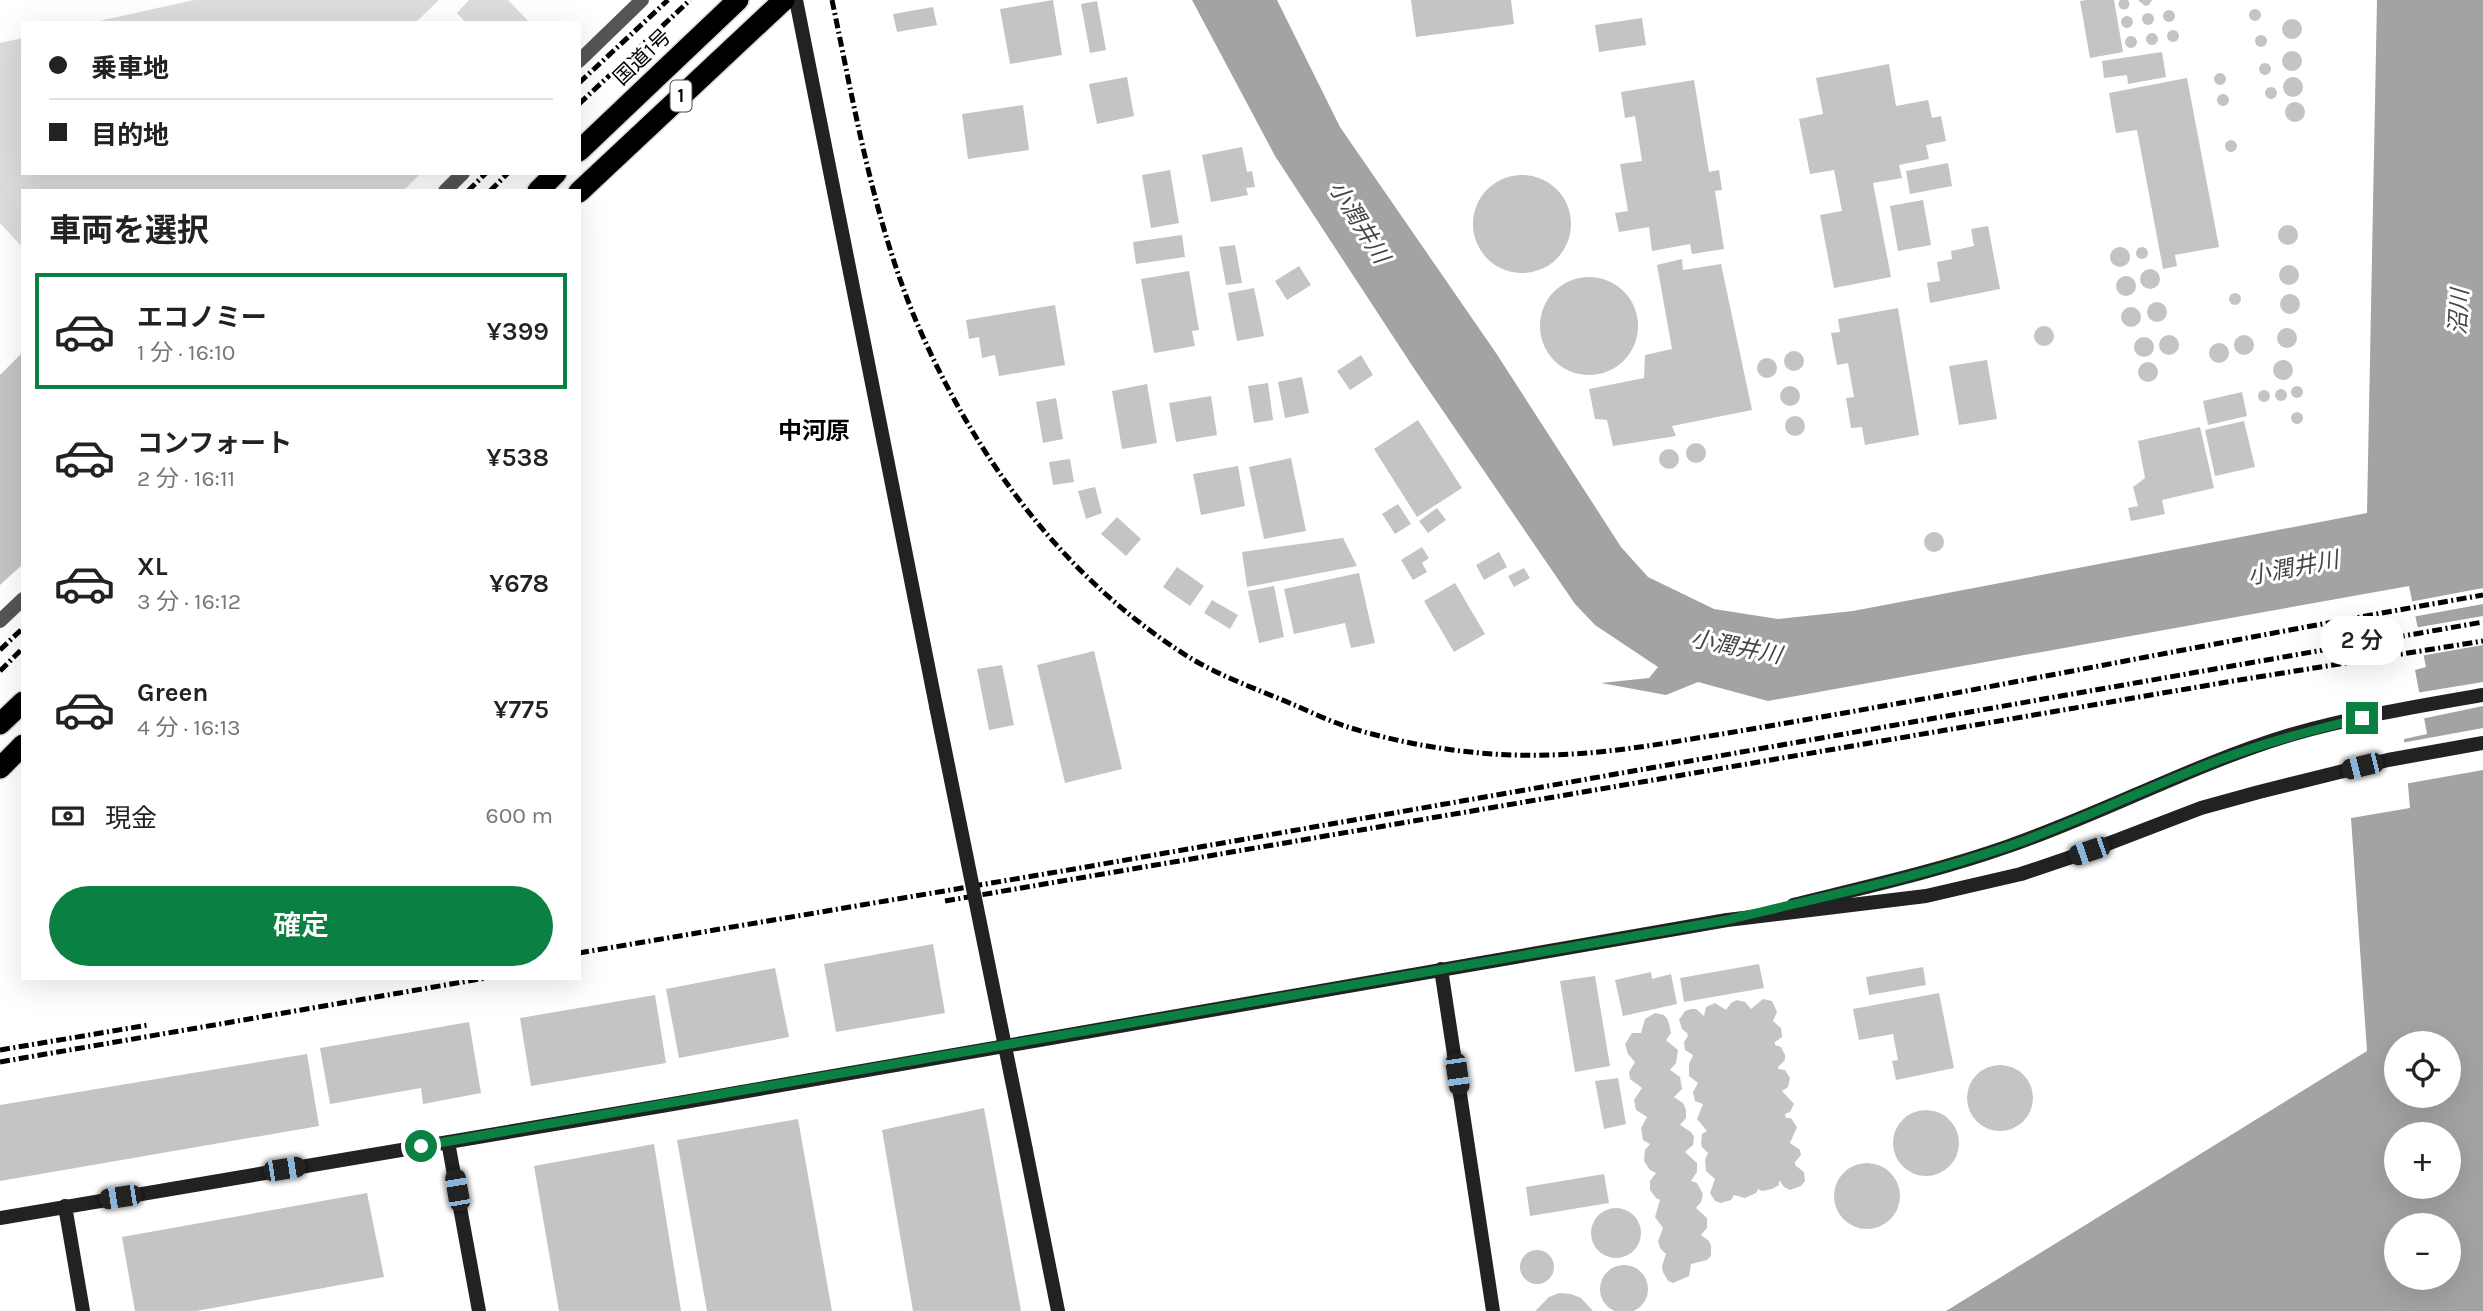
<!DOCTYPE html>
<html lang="ja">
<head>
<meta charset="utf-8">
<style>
	body { margin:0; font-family:Karla,"Noto Sans JP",sans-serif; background:#f2f2f2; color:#222; height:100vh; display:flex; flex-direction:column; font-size:26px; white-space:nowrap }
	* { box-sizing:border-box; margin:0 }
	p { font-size:23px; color:#767676 }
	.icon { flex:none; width:38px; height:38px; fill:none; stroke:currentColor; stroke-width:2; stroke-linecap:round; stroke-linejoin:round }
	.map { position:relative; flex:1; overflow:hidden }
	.details { position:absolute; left:21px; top:189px; width:560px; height:791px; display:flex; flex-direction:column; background:#fff; border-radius:0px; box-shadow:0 7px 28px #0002 }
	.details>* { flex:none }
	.guide { position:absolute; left:21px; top:21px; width:560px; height:154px; border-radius:0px; box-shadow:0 7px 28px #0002; display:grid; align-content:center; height:154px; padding:0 28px; background:#fff }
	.buttons { position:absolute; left:2384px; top:1031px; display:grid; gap:14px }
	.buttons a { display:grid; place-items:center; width:77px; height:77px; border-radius:50%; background:#fff; box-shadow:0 7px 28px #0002; font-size:35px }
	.end { position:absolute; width:32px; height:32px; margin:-16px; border:9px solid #0b8043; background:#fff; box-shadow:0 0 0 4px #fff }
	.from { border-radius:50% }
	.bubble { position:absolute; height:49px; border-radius:24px; background:#fff; box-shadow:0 7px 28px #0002; font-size:23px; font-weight:600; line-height:49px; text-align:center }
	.car { position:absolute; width:21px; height:42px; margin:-21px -10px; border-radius:9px; box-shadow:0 0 5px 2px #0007; background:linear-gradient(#222 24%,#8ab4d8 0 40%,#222 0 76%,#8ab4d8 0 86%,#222 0) }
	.guide b { display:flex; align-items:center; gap:24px; height:66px; font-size:26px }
	.guide b+b { border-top:2px solid #e0e0e0 }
	.guide i { width:18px; height:18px; background:#222 }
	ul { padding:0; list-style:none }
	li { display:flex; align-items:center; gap:21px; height:116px; margin:0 14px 10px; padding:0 14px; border:4px solid transparent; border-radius:0px }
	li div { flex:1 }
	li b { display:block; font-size:26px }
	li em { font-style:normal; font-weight:600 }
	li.selected { border-color:#0b8043 }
	li>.icon { width:63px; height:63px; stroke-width:1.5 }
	h2 { padding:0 28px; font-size:32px; line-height:84px }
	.pay { display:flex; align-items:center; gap:18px; height:77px; padding:0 28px; font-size:26px }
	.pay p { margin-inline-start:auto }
	.button { display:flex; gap:14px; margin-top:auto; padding:14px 28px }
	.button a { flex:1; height:80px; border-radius:42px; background:#0b8043; color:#fff; font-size:28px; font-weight:600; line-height:80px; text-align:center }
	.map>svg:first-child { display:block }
	.green { fill:#dcdcdc }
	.water { fill:#a3a3a3; fill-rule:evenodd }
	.pier { fill:#fff }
	.building { fill:#c4c4c4 }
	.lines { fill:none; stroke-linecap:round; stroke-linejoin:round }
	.highway-casing { stroke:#dbdbdb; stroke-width:24 }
	.street { stroke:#555; stroke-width:14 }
	.secondary { stroke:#222; stroke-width:14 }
	.highway { stroke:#000; stroke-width:21 }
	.rail { stroke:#000; stroke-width:5; stroke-dasharray:10 3.5 2 3.5; stroke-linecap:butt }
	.secondary-bridge { stroke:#222; stroke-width:14 }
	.route { stroke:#0b8043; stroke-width:9 }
	.labels { text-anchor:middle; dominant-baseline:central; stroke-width:6; stroke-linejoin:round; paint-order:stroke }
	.shield { fill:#fff; stroke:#4c4c4c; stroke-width:2 }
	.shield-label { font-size:19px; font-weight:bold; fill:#000 }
	.street-label { font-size:21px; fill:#000; stroke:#fff }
	.water-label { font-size:23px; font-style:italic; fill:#444; stroke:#fff }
	.quarter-label { font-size:24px; font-weight:bold; fill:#000; stroke:#fff }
</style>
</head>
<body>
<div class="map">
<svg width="2483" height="1311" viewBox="0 0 2483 1311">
	<rect width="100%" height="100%" fill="#fff"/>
	<path class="green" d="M194 0H439L415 23H90Z
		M469 0H508L530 23H466L457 13Z
		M23 38V173H421L403 191H23V248L0 223V43Z"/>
	<path class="water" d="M1192 0H1277L1340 127 1496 353 1621 547 1648 577 1714 609 1778 619 1853 611 2367 513 2377 0H2483V1311H1946L2367 1051 2351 818 2410 808 2404 739 2427 734 2415 670 2426 667 2409 586 1768 701 1698 682 1666 695 1601 683 1649 678 1658 667 1595 625 1575 604 1415 370 1275 156ZM2396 1043H2448V1096H2396ZM2396 1134H2448V1186H2396ZM2396 1225H2448V1278H2396Z"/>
	<path class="pier" d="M2483 588V604L2412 617 2409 602Z
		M2483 616V645L2420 656 2414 628Z
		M2483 682V706L2421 719 2416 693Z
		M2483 728V770L2404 784 2401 743Z"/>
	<path class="building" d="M2118.5 4a5.5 5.5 0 1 1 11 0a5.5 5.5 0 1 1-11 0Z
		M1053 0 1062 55 1010 64 1000 9Z
		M1411 0H1511L1514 24 1416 37Z
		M2087 0H2114L2123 52 2090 58 2080 1Z
		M2138 0H2152L2149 5 2145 6Z
		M1097 1 1106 50 1090 53 1081 4Z
		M933 7 937 25 897 32 893 14Z
		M2249 15a6 6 0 1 1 12 0a6 6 0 1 1-12 0Z
		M2163 16a6 6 0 1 1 12 0a6 6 0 1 1-12 0Z
		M2142 19a6 6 0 1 1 12 0a6 6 0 1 1-12 0Z
		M2121 22a6 6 0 1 1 12 0a6 6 0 1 1-12 0Z
		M1642 18 1646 45 1599 52 1595 25Z
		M2282 29a10 10 0 1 1 20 0a10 10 0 1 1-20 0Z
		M2167 36a6 6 0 1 1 12 0a6 6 0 1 1-12 0Z
		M2146 39a6 6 0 1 1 12 0a6 6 0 1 1-12 0Z
		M2255 41a6 6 0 1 1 12 0a6 6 0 1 1-12 0Z
		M2125 42a6 6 0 1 1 12 0a6 6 0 1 1-12 0Z
		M2282 61a10 10 0 1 1 20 0a10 10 0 1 1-20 0Z
		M2162 52 2166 77 2128 84 2127 75 2104 78 2102 61Z
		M2259 69a6 6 0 1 1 12 0a6 6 0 1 1-12 0Z
		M1889 64 1896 106 1928 100 1932 118 1941 116 1946 141 1926 145 1929 159 1899 165 1902 178 1873 183 1891 277 1834 288 1820 215 1842 211 1834 170 1810 174 1799 119 1823 114 1816 78Z
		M2214 79a6 6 0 1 1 12 0a6 6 0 1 1-12 0Z
		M2283 87a10 10 0 1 1 20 0a10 10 0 1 1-20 0Z
		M1127 77 1134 116 1097 124 1089 84Z
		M2187 78 2219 247 2175 255 2177 266 2163 269 2137 130 2116 133 2109 93Z
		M1694 80 1709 172 1719 170 1722 190 1715 191 1724 249 1692 254 1690 244 1652 251 1649 227 1619 232 1615 213 1628 211 1620 164 1642 161 1635 116 1625 118 1621 92Z
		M2265 93a6 6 0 1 1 12 0a6 6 0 1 1-12 0Z
		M2217 100a6 6 0 1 1 12 0a6 6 0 1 1-12 0Z
		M2285 112a10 10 0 1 1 20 0a10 10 0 1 1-20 0Z
		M1023 105 1029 150 968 159 962 114Z
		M2225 146a6 6 0 1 1 12 0a6 6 0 1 1-12 0Z
		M1242 147 1247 172 1252 171 1255 187 1246 188 1248 195 1211 202 1202 155Z
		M1948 163 1952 186 1910 194 1906 171Z
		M1170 170 1179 223 1151 228 1142 175Z
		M1473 224a49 49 0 1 1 98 0a49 49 0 1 1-98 0Z
		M1923 200 1931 245 1898 251 1890 206Z
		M2278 235a10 10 0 1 1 20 0a10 10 0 1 1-20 0Z
		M1988 226 2000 289 1930 303 1927 283 1940 281 1937 262 1952 259 1951 251 1974 246 1971 229Z
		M1182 235 1185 257 1136 264 1133 242Z
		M1235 245 1242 283 1226 285 1219 247Z
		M2136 253a6 6 0 1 1 12 0a6 6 0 1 1-12 0Z
		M2110 257a10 10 0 1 1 20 0a10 10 0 1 1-20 0Z
		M1682 259 1683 270 1721 264 1752 410 1672 426 1676 436 1613 446 1607 420 1595 419 1589 389 1644 378 1645 355 1672 349 1657 265Z
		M2279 275a10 10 0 1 1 20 0a10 10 0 1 1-20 0Z
		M1299 266 1311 285 1287 300 1275 281Z
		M2140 279a10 10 0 1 1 20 0a10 10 0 1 1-20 0Z
		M1189 271 1199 330 1192 331 1195 346 1154 353 1141 279Z
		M2116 286a10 10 0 1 1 20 0a10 10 0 1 1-20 0Z
		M1540 326a49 49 0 1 1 98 0a49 49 0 1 1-98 0Z
		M1254 288 1264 336 1237 341 1228 293Z
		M2229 299a6 6 0 1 1 12 0a6 6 0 1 1-12 0Z
		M2280 304a10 10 0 1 1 20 0a10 10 0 1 1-20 0Z
		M2147 312a10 10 0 1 1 20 0a10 10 0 1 1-20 0Z
		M1055 305 1065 365 999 376 995 355 982 358 979 337 969 339 966 320Z
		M2121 317a10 10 0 1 1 20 0a10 10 0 1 1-20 0Z
		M1898 308 1919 435 1865 445 1862 427 1851 428 1846 398 1854 397 1848 363 1837 365 1831 333 1840 332 1838 319Z
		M2034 336a10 10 0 1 1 20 0a10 10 0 1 1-20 0Z
		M2277 338a10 10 0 1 1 20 0a10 10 0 1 1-20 0Z
		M2234 345a10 10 0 1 1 20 0a10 10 0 1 1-20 0Z
		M2159 345a10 10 0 1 1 20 0a10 10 0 1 1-20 0Z
		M2134 347a10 10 0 1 1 20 0a10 10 0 1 1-20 0Z
		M2209 353a10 10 0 1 1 20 0a10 10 0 1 1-20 0Z
		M1784 361a10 10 0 1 1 20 0a10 10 0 1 1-20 0Z
		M23 352V564L0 585V375Z
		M1361 355 1373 375 1350 390 1337 371Z
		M1757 368a10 10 0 1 1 20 0a10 10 0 1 1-20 0Z
		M2273 370a10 10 0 1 1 20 0a10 10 0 1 1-20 0Z
		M1987 360 1997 419 1959 425 1949 366Z
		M2138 372a10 10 0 1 1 20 0a10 10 0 1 1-20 0Z
		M1302 377 1309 413 1285 418 1278 382Z
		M1268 383 1273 420 1254 423 1248 386Z
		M1147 384 1157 443 1122 449 1112 391Z
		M2291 392a6 6 0 1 1 12 0a6 6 0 1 1-12 0Z
		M1780 396a10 10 0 1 1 20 0a10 10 0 1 1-20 0Z
		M2275 395a6 6 0 1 1 12 0a6 6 0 1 1-12 0Z
		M2258 396a6 6 0 1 1 12 0a6 6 0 1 1-12 0Z
		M2242 392 2247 416 2208 425 2203 401Z
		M1211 396 1217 435 1176 442 1169 403Z
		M1056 398 1063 439 1043 443 1036 402Z
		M2291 418a6 6 0 1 1 12 0a6 6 0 1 1-12 0Z
		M1785 426a10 10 0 1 1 20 0a10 10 0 1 1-20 0Z
		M1418 420 1462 488 1417 517 1374 449Z
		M2244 421 2255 467 2215 476 2205 430Z
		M2200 427 2214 488 2162 500 2165 514 2131 521 2128 508 2138 506 2133 487 2145 478 2138 441Z
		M1686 453a10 10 0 1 1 20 0a10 10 0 1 1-20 0Z
		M1659 459a10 10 0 1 1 20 0a10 10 0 1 1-20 0Z
		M1291 458 1306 531 1264 539 1249 467Z
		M1070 459 1074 482 1053 485 1049 462Z
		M1238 466 1245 506 1201 515 1193 474Z
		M1095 487 1102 513 1086 519 1078 491Z
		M1398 504 1411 524 1395 534 1382 514Z
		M1437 508 1446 520 1428 533 1419 521Z
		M1117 517 1141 539 1126 556 1101 534Z
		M1924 542a10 10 0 1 1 20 0a10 10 0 1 1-20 0Z
		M1343 538 1357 566 1247 587 1242 552Z
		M1422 547 1429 558 1422 563 1427 572 1413 580 1401 560Z
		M1499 552 1507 567 1484 580 1476 565Z
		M1177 567 1204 586 1190 606 1163 587Z
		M1524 568 1530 578 1514 587 1508 576Z
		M1359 573 1375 643 1351 648 1345 623 1294 634 1284 589Z
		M1455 583 1485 634 1454 652 1424 601Z
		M1274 586 1284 637 1259 643 1248 591Z
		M1212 600 1238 615 1230 629 1204 613Z
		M1094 651 1122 769 1065 783 1037 665Z
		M1002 665 1014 725 989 730 977 669Z
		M933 944 945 1013 836 1032 824 964Z
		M1759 964 1764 988 1684 1002 1680 978Z
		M1923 967 1926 985 1869 995 1866 977Z
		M775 968 789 1037 679 1058 666 989Z
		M1651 972 1652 979 1671 974 1677 1004 1623 1016 1615 980Z
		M1595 976 1610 1066 1575 1072 1560 981Z
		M1939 993 1954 1068 1896 1080 1892 1061 1898 1060 1893 1034 1859 1040 1853 1009Z
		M655 995 666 1063 531 1086 520 1018Z
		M1763 999 1772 1001 1777 1012 1773 1021 1781 1028 1782 1037 1775 1042V1045L1781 1047 1785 1055V1060L1778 1067V1069L1785 1070 1790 1078 1788 1087 1782 1091 1794 1104 1790 1112 1785 1114 1786 1118H1791L1797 1127 1790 1143 1800 1150 1801 1155 1795 1162V1165L1804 1172 1805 1181 1801 1186 1790 1190 1784 1187 1779 1180V1185L1772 1189 1762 1191 1758 1189 1756 1193 1745 1198 1734 1195 1731 1200 1721 1203 1715 1201 1710 1193 1715 1179 1706 1171 1705 1160 1708 1153 1702 1147 1701 1143 1702 1134 1707 1131 1697 1119 1703 1104 1695 1101 1693 1092 1698 1083 1689 1076V1064L1693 1055 1685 1050 1684 1042 1688 1036 1687 1033 1682 1029 1679 1020 1685 1011 1691 1009H1696L1704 1016 1706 1007 1715 1003 1726 1010 1731 1003 1737 1000 1745 1002 1751 1009Z
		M1655 1013 1664 1015 1668 1020 1671 1033 1666 1040 1678 1050 1676 1063 1670 1070 1680 1077 1682 1089 1674 1097 1683 1103 1686 1110V1118L1680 1125 1691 1132 1694 1137 1693 1145 1685 1152 1697 1163V1172L1691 1181 1697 1183 1703 1194 1701 1202 1696 1208 1707 1218V1228L1701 1235 1709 1241 1711 1246V1256L1707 1260 1691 1264 1689 1276 1673 1283 1668 1281 1663 1272 1662 1266 1666 1254 1660 1248 1658 1241 1663 1228 1655 1217 1660 1200 1656 1198 1650 1190V1181L1656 1173 1650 1170 1644 1161 1645 1150 1650 1144 1643 1140 1641 1128 1647 1117 1636 1110 1634 1100 1642 1088 1630 1079 1629 1072 1635 1062 1628 1054 1625 1044 1632 1033H1641L1645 1019Z
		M469 1022 481 1093 423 1104 421 1088 330 1104 320 1048Z
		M307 1054 319 1126 0 1181V1105Z
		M1967 1098a33 33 0 1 1 66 0a33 33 0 1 1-66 0Z
		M1618 1078 1626 1124 1604 1129 1595 1081Z
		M984 1108 1021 1311H913L882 1130Z
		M1893 1143a33 33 0 1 1 66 0a33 33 0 1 1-66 0Z
		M798 1119 832 1311H707L677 1140Z
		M654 1144 681 1311H559L534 1166Z
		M1834 1196a33 33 0 1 1 66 0a33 33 0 1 1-66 0Z
		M1604 1174 1609 1203 1530 1216 1526 1187Z
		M367 1193 384 1277 196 1311H135L122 1237Z
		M1591 1233a25 25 0 1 1 50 0a25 25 0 1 1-50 0Z
		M1520 1267a17 17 0 1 1 34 0a17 17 0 1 1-34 0Z
		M1600 1289a24 24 0 1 1 48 0a24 24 0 1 1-48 0Z
		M1559 1293 1571 1294 1581 1298 1593 1311H1535L1549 1297Z"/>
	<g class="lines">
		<g class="highway-casing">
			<path id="highway" d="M579 151 738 0
				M538 191 556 173
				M579 192 784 0
				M0 724 23 702
				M0 768 23 745"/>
		</g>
		<path class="street" d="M579 61 642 0
			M445 191 463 173
			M0 621 23 599"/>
		<path class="secondary" d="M796 0 936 706
			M1793 905C1866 887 1938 871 2009 846 2104 813 2194 764 2290 735 2353 717 2419 706 2483 695
			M1441 969 1493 1311
			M448 1142 479 1311
			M1026 1150 1058 1311
			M65 1206 83 1311
			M0 1218 667 1105 1727 920 1926 896 2021 874 2089 851 2201 808 2259 792 2388 760 2483 743"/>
		<use href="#highway" class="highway"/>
		<path class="rail" d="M832 0C854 105 873 216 914 316 971 452 1061 576 1187 656 1219 676 1257 689 1292 704 1311 712 1331 722 1351 728 1413 747 1483 757 1548 755 1605 754 1660 744 1716 735 1788 723 1861 710 1934 697 2117 663 2300 627 2483 595
			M579 83 668 0
			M579 104 690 0
			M468 191 486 173
			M490 191 508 173
			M0 650 23 628
			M0 671 23 648
			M945 901 2233 681 2483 641
			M579 953 1080 868 2483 622
			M0 1050 148 1025
			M0 1062 486 978"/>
		<path class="secondary-bridge" d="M936 706 1026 1150"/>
	</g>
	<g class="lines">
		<path class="route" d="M421 1146 1727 920C1821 897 1917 878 2009 846 2081 821 2148 787 2219 760 2266 742 2313 730 2362 718"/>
	</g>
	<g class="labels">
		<rect class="shield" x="670.5" y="80.5" width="21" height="31" rx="5"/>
		<g class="shield-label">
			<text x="681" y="96">1</text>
		</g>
		<g class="street-label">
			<text transform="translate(642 57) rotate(-44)">国道1号</text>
		</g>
		<g class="water-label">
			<text transform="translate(1359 222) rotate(58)">小潤井川</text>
			<text transform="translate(2459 312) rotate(-87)">沼川</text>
			<text transform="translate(2293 568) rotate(-11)">小潤井川</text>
			<text transform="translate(1736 647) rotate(11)">小潤井川</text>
		</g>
		<g class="quarter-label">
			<text x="814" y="431">中河原</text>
		</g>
	</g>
</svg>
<div class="buttons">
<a><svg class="icon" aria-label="locate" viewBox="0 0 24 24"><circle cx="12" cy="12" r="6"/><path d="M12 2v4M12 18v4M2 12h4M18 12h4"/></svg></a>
<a>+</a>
<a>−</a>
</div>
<i class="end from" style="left:421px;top:1146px"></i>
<i class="end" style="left:2362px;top:718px"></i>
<div class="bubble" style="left:2320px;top:616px;width:84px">2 分</div>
<i class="car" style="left:2362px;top:766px;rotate:256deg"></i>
<i class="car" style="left:2089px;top:851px;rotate:251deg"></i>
<i class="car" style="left:1457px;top:1074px;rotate:172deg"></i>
<i class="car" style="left:284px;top:1169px;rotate:81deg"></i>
<i class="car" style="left:457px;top:1190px;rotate:350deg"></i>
<i class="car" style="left:120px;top:1197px;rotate:261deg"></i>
<div class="guide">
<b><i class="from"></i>乗車地</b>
<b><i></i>目的地</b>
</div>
<section class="details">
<h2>車両を選択</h2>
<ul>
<li class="selected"><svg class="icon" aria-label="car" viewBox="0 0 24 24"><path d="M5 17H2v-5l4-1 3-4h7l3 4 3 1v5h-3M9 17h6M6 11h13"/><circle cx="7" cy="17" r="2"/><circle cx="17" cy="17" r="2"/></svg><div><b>エコノミー</b><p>1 分 · 16:10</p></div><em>¥399</em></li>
<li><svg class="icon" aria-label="car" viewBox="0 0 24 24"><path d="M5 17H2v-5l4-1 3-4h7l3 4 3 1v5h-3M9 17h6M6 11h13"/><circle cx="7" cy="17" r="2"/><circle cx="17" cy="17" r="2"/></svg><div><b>コンフォート</b><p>2 分 · 16:11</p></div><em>¥538</em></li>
<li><svg class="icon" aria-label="car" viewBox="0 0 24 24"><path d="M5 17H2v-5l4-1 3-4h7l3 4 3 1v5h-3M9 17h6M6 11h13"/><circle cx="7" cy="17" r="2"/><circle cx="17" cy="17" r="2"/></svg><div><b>XL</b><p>3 分 · 16:12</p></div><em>¥678</em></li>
<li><svg class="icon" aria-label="car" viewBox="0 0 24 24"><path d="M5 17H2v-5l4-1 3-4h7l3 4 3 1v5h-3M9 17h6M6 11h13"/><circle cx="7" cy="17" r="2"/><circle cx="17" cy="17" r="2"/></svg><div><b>Green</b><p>4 分 · 16:13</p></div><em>¥775</em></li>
</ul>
<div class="pay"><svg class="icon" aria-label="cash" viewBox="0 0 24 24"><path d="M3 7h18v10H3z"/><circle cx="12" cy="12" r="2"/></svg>現金<p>600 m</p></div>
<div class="button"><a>確定</a></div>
</section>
</div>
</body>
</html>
